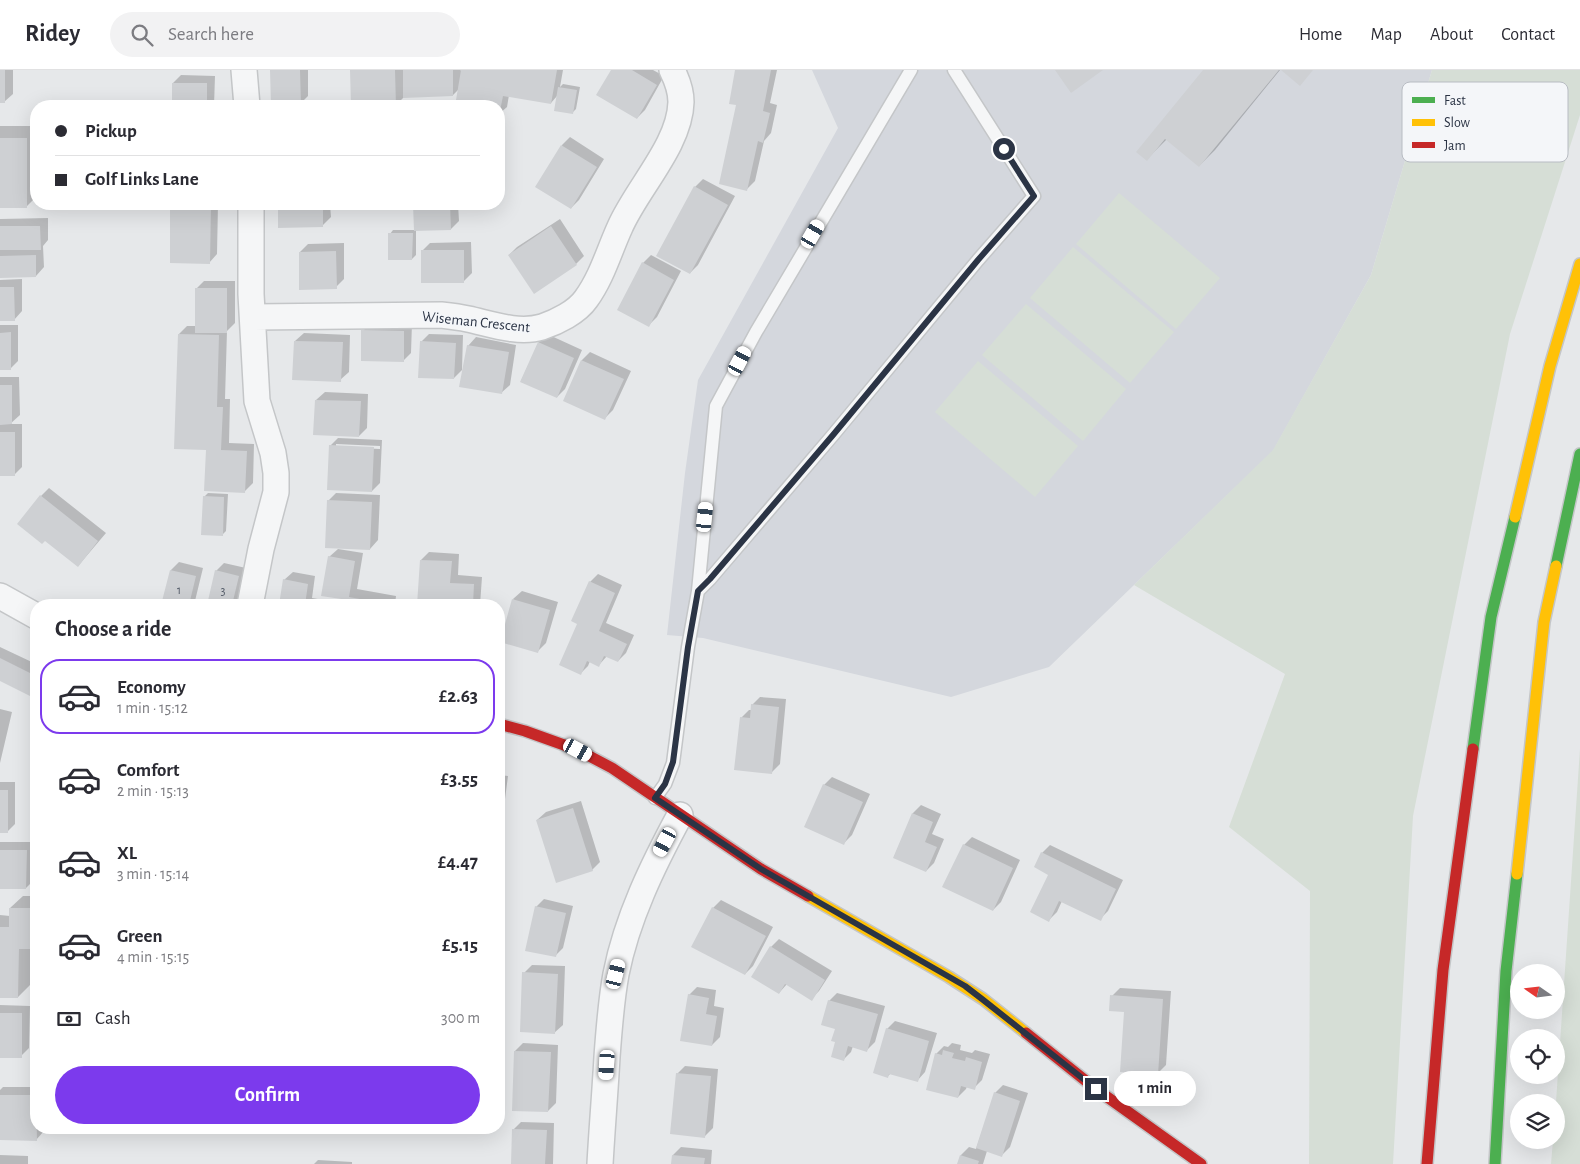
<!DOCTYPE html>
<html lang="en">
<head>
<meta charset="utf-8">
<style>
	body { margin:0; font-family:"Alegreya Sans",sans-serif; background:#f2f2f3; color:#2b2b33; height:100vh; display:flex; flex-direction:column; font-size:19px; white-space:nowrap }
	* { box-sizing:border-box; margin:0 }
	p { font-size:16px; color:#7c7c81 }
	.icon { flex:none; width:28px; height:28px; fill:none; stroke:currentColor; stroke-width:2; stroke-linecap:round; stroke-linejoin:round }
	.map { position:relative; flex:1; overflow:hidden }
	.drawer { position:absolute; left:30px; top:529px; width:475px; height:535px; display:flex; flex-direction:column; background:#fff; border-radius:20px; box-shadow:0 5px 20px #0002 }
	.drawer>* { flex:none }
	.hud { position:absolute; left:30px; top:30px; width:475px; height:110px; border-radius:20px; box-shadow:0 5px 20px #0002; display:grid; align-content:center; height:110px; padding:0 25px; background:#fff }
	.needle { width:32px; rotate:284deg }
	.controls { position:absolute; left:1510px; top:894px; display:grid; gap:10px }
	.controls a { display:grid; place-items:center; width:55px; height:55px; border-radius:50%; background:#fff; box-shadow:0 5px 20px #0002; font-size:25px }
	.end { position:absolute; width:22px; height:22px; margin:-11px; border:6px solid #2b3445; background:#fff; box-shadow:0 0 0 2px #fff }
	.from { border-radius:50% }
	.bubble { position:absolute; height:35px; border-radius:18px; background:#fff; box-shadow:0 5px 20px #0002; font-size:16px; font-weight:700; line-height:35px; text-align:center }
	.car { position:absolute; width:15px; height:30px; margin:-15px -8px; border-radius:6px; box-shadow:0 0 4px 1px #0007; background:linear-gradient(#fff 24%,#345 0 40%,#fff 0 76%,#345 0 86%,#fff 0) }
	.hud b { display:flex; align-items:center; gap:18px; height:48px; font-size:19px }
	.hud b+b { border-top:1px solid #e1e1e2 }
	.hud i { width:12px; height:12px; background:#2b2b33 }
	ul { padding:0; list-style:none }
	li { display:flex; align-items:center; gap:15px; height:75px; margin:0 10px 8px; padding:0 15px; border:2px solid transparent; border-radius:20px }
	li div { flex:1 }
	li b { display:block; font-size:19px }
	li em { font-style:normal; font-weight:700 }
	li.on { border-color:#7c3aed }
	li>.icon { width:45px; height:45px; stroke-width:1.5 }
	h2 { padding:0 25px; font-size:22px; line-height:60px }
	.pay { display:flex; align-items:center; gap:12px; height:55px; padding:0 25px; font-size:19px }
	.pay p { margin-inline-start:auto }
	.button { display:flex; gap:10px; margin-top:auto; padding:10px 25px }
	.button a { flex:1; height:58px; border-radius:30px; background:#7c3aed; color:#fff; font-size:20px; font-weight:700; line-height:58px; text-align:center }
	header { display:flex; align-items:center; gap:30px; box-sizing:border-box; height:70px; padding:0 25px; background:#fff; border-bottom:1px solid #e1e1e2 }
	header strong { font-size:24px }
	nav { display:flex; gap:28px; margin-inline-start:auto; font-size:18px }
	.search { width:350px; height:45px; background:#f2f2f3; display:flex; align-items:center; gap:12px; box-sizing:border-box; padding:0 18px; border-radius:28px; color:#7c7c81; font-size:19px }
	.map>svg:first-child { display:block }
	.built { fill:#d4d7dd }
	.green { fill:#d6ded6 }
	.shadow { fill:#0003; fill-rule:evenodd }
	.building { fill:#ced0d3 }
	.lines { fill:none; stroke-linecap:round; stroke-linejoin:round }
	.lane-casing { stroke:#c4c6c8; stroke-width:15 }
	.street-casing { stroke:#c4c6c8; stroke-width:28 }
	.fast-casing { stroke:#c4c6c8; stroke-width:14 }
	.slow-casing { stroke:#c4c6c8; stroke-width:14 }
	.jam-casing { stroke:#c4c6c8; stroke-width:14 }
	.lane { stroke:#f5f6f7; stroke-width:12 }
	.street { stroke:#f5f6f7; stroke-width:25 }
	.fast { stroke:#4caf50; stroke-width:11 }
	.slow { stroke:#ffc107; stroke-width:11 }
	.jam { stroke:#c62828; stroke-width:11 }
	.route { stroke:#2b3445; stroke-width:6 }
	.labels { text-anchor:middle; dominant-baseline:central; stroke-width:4; stroke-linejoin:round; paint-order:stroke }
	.number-label { font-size:12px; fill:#545c69 }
	.street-label { font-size:15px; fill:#2b3445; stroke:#f4f6f9 }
	.key { fill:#f4f6f9; stroke:#b8bcc3; stroke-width:1 }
	.key-label { font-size:14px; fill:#2b3445 }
</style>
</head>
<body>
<header>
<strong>Ridey</strong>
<div class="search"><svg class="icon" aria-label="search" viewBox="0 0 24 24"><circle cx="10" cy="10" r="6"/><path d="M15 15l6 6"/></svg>Search here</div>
<nav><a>Home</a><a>Map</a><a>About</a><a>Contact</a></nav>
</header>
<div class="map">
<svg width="1580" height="1094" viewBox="0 0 1580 1094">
	<rect width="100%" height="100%" fill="#e6e8ea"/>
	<path class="built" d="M812 0H1432L1371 205 1273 381 1049 597 951 627 703 568 667 565 685 403 698 310 838 58Z"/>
	<path class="green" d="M1432 0H1580V45L1510 264 1413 746 1393 1094H1309L1310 821 1229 757 1285 604 1134 515 1273 380 1371 205Z
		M1119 123 1220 208 1176 259 1076 174Z
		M1073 177 1174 262 1130 313 1030 228Z
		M1026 234 1126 319 1083 371 982 285Z
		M978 291 1078 376 1035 427 935 342Z
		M1580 679V1094H1551L1553 1070H1556V1032Z"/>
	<path class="shadow" d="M0 0H13V24L4 32H0Z
		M272 0H308V26L300 34Z
		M351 0H460L462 1V0H563L560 17 563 14 580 17 576 39 572 43 557 26 551 33 509 25 507 37 499 44V36H456L459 19 453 25 405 26 396 35 352 36Z
		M612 0H653L664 6 645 40 637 48Z
		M737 0H777L770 33 777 35 771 63 764 71 755 111 747 119 737 34Z
		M1205 0H1280L1215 80 1199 96 1167 69 1147 89Z
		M181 5 215 6 214 36H173V13Z
		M0 56H36V127L26 137H0Z
		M570 67 604 89 579 130 571 138 562 75Z
		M703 109 735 126 698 195 690 203 695 117Z
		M172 134H218L217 184 209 193 171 192Z
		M279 134H330L331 147 323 155 279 157Z
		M414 134H458L459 151 451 159 416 160V185L412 189 390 164 393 160H415Z
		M48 148V170L43 176 44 197 36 206 0 207V180L2 179H0V149Z
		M560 149 584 186 576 194 509 185 517 177Z
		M471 172 472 203 464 211 422 181 430 173Z
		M344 173V209L336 217 300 182 308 174Z
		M651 185 681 201 657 247 649 255 643 193Z
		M22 209V241L14 250H0V210Z
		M204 211H235V253L227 261 225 329H230L229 373 254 374 253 413 245 421 207 379 179 264 187 256H196V219Z
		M371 253H412L411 283 403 291 363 261Z
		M0 255H18V291L10 299H0Z
		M304 263 350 265 349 302 340 310 295 271Z
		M429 264 463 265 462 300 454 308 421 272Z
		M547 264 582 280 565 319 557 327 521 311 539 272Z
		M476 267 516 275 510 315 501 323 468 276Z
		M590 282 631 301 613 340 605 348 565 331 582 290Z
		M0 307H19L20 345 10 354H22V397L14 405H0Z
		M325 322 368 324 367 358 359 366 316 330Z
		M338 368 382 370 380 413 372 421 330 376ZM336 374 380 376V379L336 377Z
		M49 418 106 463 78 496 45 470 41 426Z
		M208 423 228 424 226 461 222 465 204 427Z
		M336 423 380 425 378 470 370 479 328 431Z
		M338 479 363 483 357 519 396 526 395 535H349L350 529 329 487Z
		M429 482 459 484 458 505 482 507 480 535H418L421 490Z
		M179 492 203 498 194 535H163L171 500Z
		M224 493 246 498 237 535H208L216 501Z
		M293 502 315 506 312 528 335 532 334 535H280L284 510Z
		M598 504 622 515 606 553 634 565 626 583 618 591 607 586 599 595 590 591 588 596 580 604 590 512Z
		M522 521 558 532 546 573 538 581 513 529Z
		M0 577 36 594V628L0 610Z
		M760 627 786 629 780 694 772 702 741 648 749 640H752V635Z
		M0 639 12 642 0 693Z
		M499 705 508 706 505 729 499 736Z
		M832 707 870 724 852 765 844 773 824 715Z
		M0 712H15V754L7 762H0Z
		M581 731 600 792 592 800 537 750 546 742Z
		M921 735 941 744 932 764 944 769 934 793 926 801 894 787 913 743Z
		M972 767 1020 790 1001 832 993 840 964 775Z
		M0 772H34V810L26 818H0Z
		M1050 775 1123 810 1108 841 1100 849 1062 831 1057 842 1049 850 1050 804 1042 783Z
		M23 826H36V873L31 878 30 915 18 927H0V845L10 846V838Z
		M544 829 573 836 563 878 555 886 536 837Z
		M721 830 773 857 753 896 745 904 713 838Z
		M779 869 832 901 819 921 811 929 787 914 779 923 771 877Z
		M532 895 565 896 563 955 554 963 524 903Z
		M697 917 716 920 714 936 724 938 720 967 712 975 689 925Z
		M1120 918 1171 921 1166 995 1158 1003 1126 941 1112 926Z
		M837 923 885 936 875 972 867 980 853 976 851 982 843 990 836 971V958L829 931Z
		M0 935 30 936 29 978 21 986H0Z
		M895 951 937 963 925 1002 917 1011 891 1003 888 1006 887 959Z
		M523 973 558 975 556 1033 548 1041 515 981Z
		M952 973 961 975 960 980 972 983 975 980 990 984 982 1010 974 1018 967 1016 966 1019 958 1027 936 984 944 976 948 977Z
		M36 991V1015H35V993Z
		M685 996 718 999 713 1058 705 1066 677 1004Z
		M1003 1015 1028 1023 1010 1077 1002 1085 987 1081 983 1094H958L961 1085 969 1077 976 1079 995 1023Z
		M3 1017H36V1058H44V1061L36 1070 0 1069V1020Z
		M521 1052 554 1053 553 1094H512L513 1060Z
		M681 1077 712 1080 711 1094H672L673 1085Z
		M0 1085 28 1086V1094H0Z
		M318 1090 352 1092V1094H314Z"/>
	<path class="building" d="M0 0H5V33H0Z
		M270 0H300L301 35 271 36Z
		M350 0H395L396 36H351Z
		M403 0H453V26L403 28Z
		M461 0H557L551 34 503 26 500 41 499 36H455Z
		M611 0H632L657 15 637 49 596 25Z
		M735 0H771L763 41 770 43 763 73 758 71 747 121 719 114 736 35 729 34Z
		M1055 0H1103L1071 23Z
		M1203 0H1279L1199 97 1165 69 1147 91 1136 82Z
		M1281 0H1313L1300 16Z
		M172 13H207V36H172Z
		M558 17 577 20 573 44 554 41Z
		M0 68H27V138H0Z
		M561 75 597 97 571 139 535 117Z
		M694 116 728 135 690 204 656 186Z
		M170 134H211L210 194 170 193Z
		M278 134H323V157L278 158Z
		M413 134H450L451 160 414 161Z
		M0 156H40L41 180H0Z
		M551 156 577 195 534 224 508 185Z
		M388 163H413L412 190H388Z
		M421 180H464V213H421Z
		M336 181 337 219 299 220V182Z
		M36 185V207L0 208V186Z
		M642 192 674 210 649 257 617 240Z
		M0 217H14L15 251H0Z
		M195 218H227V263H195Z
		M361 260 404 261V292L361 291Z
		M11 262V300H0V263Z
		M178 264 219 265 217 337H223L221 380 247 381 245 423 204 421 206 380 174 379Z
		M294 271 343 272 341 312 292 310Z
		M420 271 456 273 454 309 418 308Z
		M538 272 574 288 557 328 520 312Z
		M467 275 509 282 502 324 459 317Z
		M581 290 624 309 605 350 563 331Z
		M0 315H12V354L0 355Z
		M315 330 361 331 359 367 313 365Z
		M0 362H15V406H0Z
		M329 375 374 377 372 422 327 420Z
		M40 425 98 471 78 497 45 471 42 474 17 454Z
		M203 426 224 427 223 466 201 465Z
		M327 430 372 432 370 480 325 478Z
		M328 486 355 491 349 527 392 535H348V530L321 526Z
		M420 490 452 491 450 513 474 514 473 535H417Z
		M170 500 196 506 189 535H161Z
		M215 500 239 506 232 535H207Z
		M283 509 308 514 305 535H279Z
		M589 511 615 523 599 561 627 574 618 592 604 586 599 597 587 591 581 605 559 595 577 554 571 551Z
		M512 529 550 540 538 583 500 572Z
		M0 588 36 606V629L0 611Z
		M751 634 779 637 772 704 734 700 740 647 750 648Z
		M823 714 863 732 844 775 804 757Z
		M0 720H8V763H0Z
		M573 738 593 801 556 813 536 750Z
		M912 743 933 752 925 772 937 777 926 802 893 788Z
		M963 774 1013 798 993 841 942 817Z
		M0 780H27L26 819H0Z
		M1041 782 1116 819 1101 851 1059 831 1049 852 1030 842 1048 805 1034 797Z
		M535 836 566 843 556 887 525 881Z
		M712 837 766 866 745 905 691 877Z
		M9 838H32L31 879H19L18 928H0V857H9Z
		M770 876 825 910 812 931 785 914 779 924 751 907Z
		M522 902 558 904 555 964 520 962Z
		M688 924 709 928 706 944 717 946 712 976 680 971Z
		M1110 925 1163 929 1158 1005 1120 1002 1124 942 1109 941Z
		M828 930 878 944 867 982 848 976 844 991 831 987 835 972 831 971 835 959 821 955Z
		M0 943H22V988H0Z
		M886 958 929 971 918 1012 889 1004 888 1008 873 1003Z
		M943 980 954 983 952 988 965 991 966 987 982 992 975 1020 961 1016 958 1028 926 1020 935 983 942 985Z
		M514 981 551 982 548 1042 512 1041Z
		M676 1003 711 1006 705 1068 670 1064Z
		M994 1022 1020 1031 1002 1087 976 1078Z
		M0 1025H36L37 1071 0 1070Z
		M512 1059 547 1060 545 1094H511Z
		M672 1085 705 1088 704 1094H671Z
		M960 1085 979 1091 978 1094H957Z"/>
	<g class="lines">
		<g class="lane-casing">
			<path id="lane" d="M911 0 756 262 716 336 698 521 710 509 833 365 978 190 1034 126 954 0
				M655 728 665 714 673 693 688 577 698 521"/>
		</g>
		<g class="street-casing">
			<path id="street" d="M244 0 247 36
				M253 247 441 245C450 246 459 247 468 249 491 254 518 264 542 257 557 252 577 242 586 229 602 207 609 181 620 157 637 118 680 75 681 32 681 21 677 10 672 0
				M0 526 36 546
				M250 535 261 479 276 422V403L273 383 257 331 251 224V134
				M600 1094C602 1058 605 1023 607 987 609 959 611 931 616 904 627 848 653 795 680 745"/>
		</g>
		<g class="fast-casing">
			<path id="fast" d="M1556 496 1580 384
				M1473 679 1491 547 1515 447
				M1495 1094 1506 901 1517 804"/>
		</g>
		<g class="slow-casing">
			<path id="slow" d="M1515 447 1550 296 1580 194
				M1517 804 1544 552 1556 496
				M808 826 949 907 983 929 1026 963"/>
		</g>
		<g class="jam-casing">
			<path id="jam" d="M499 654 525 661 578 680 612 698 761 799 808 826
				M1026 963 1096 1019 1201 1094
				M1427 1094 1443 900 1473 679"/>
		</g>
		<use href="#lane" class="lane"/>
		<use href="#street" class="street"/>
		<use href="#fast" class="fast"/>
		<use href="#slow" class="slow"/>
		<use href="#jam" class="jam"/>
	</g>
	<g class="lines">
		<path class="route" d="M1004 79 1034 126 978 190 833 365 710 509 698 521 688 577 673 692 665 714 655 728 761 799 965 916 982 929 1096 1019"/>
	</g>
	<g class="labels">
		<g class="number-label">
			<text x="179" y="520">1</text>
			<text x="223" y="521">3</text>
		</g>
		<g class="street-label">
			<text transform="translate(476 252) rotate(6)">Wiseman Crescent</text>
		</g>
	</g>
	<rect x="1402" y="12" width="166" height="80" rx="8" class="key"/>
	<rect x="1412" y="27" width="23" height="6" fill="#4caf50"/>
	<rect x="1412" y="49" width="23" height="7" fill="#ffc107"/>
	<rect x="1412" y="72" width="23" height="6" fill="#c62828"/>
	<g class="key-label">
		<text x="1444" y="35">Fast</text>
		<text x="1444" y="57">Slow</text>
		<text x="1444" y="80">Jam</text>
	</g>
</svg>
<div class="controls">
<a><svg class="needle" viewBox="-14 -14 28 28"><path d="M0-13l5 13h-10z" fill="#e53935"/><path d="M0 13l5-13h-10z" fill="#7c7c81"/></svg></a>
<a><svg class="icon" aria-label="locate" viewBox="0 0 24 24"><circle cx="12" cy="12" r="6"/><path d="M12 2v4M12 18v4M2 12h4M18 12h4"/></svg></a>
<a><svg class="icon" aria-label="layers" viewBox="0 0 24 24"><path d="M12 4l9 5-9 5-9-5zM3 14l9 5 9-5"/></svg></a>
</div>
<i class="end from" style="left:1004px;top:79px"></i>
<i class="end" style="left:1096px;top:1019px"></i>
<div class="bubble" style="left:1114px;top:1001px;width:82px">1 min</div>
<i class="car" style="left:813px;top:164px;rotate:30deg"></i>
<i class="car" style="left:740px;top:291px;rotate:28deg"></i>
<i class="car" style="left:705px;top:447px;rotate:6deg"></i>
<i class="car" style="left:578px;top:680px;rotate:118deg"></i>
<i class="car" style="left:665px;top:772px;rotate:208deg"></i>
<i class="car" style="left:616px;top:904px;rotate:14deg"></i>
<i class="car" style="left:607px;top:995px;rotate:184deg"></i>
<div class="hud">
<b><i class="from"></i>Pickup</b>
<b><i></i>Golf Links Lane</b>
</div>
<section class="drawer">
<h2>Choose a ride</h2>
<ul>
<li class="on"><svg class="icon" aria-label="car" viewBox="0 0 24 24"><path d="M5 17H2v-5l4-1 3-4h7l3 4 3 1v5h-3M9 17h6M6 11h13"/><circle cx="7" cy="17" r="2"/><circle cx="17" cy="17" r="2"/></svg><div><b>Economy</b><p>1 min · 15:12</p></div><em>£2.63</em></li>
<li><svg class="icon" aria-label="car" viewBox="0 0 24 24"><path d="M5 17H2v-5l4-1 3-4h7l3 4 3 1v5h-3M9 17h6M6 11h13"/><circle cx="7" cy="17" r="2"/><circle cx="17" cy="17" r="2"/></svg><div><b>Comfort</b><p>2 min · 15:13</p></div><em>£3.55</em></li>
<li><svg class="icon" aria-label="car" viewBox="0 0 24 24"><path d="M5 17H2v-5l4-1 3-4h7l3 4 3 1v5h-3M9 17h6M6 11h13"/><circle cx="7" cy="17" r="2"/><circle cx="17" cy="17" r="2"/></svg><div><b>XL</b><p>3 min · 15:14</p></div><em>£4.47</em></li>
<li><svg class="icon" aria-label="car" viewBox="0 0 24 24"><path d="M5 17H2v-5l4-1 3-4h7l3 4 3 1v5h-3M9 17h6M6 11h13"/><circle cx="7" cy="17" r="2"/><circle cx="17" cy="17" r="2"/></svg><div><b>Green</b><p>4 min · 15:15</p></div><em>£5.15</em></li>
</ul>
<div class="pay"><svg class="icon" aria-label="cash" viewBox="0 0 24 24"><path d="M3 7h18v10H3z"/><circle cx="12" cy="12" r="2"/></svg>Cash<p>300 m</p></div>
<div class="button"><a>Confirm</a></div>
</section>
</div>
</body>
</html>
